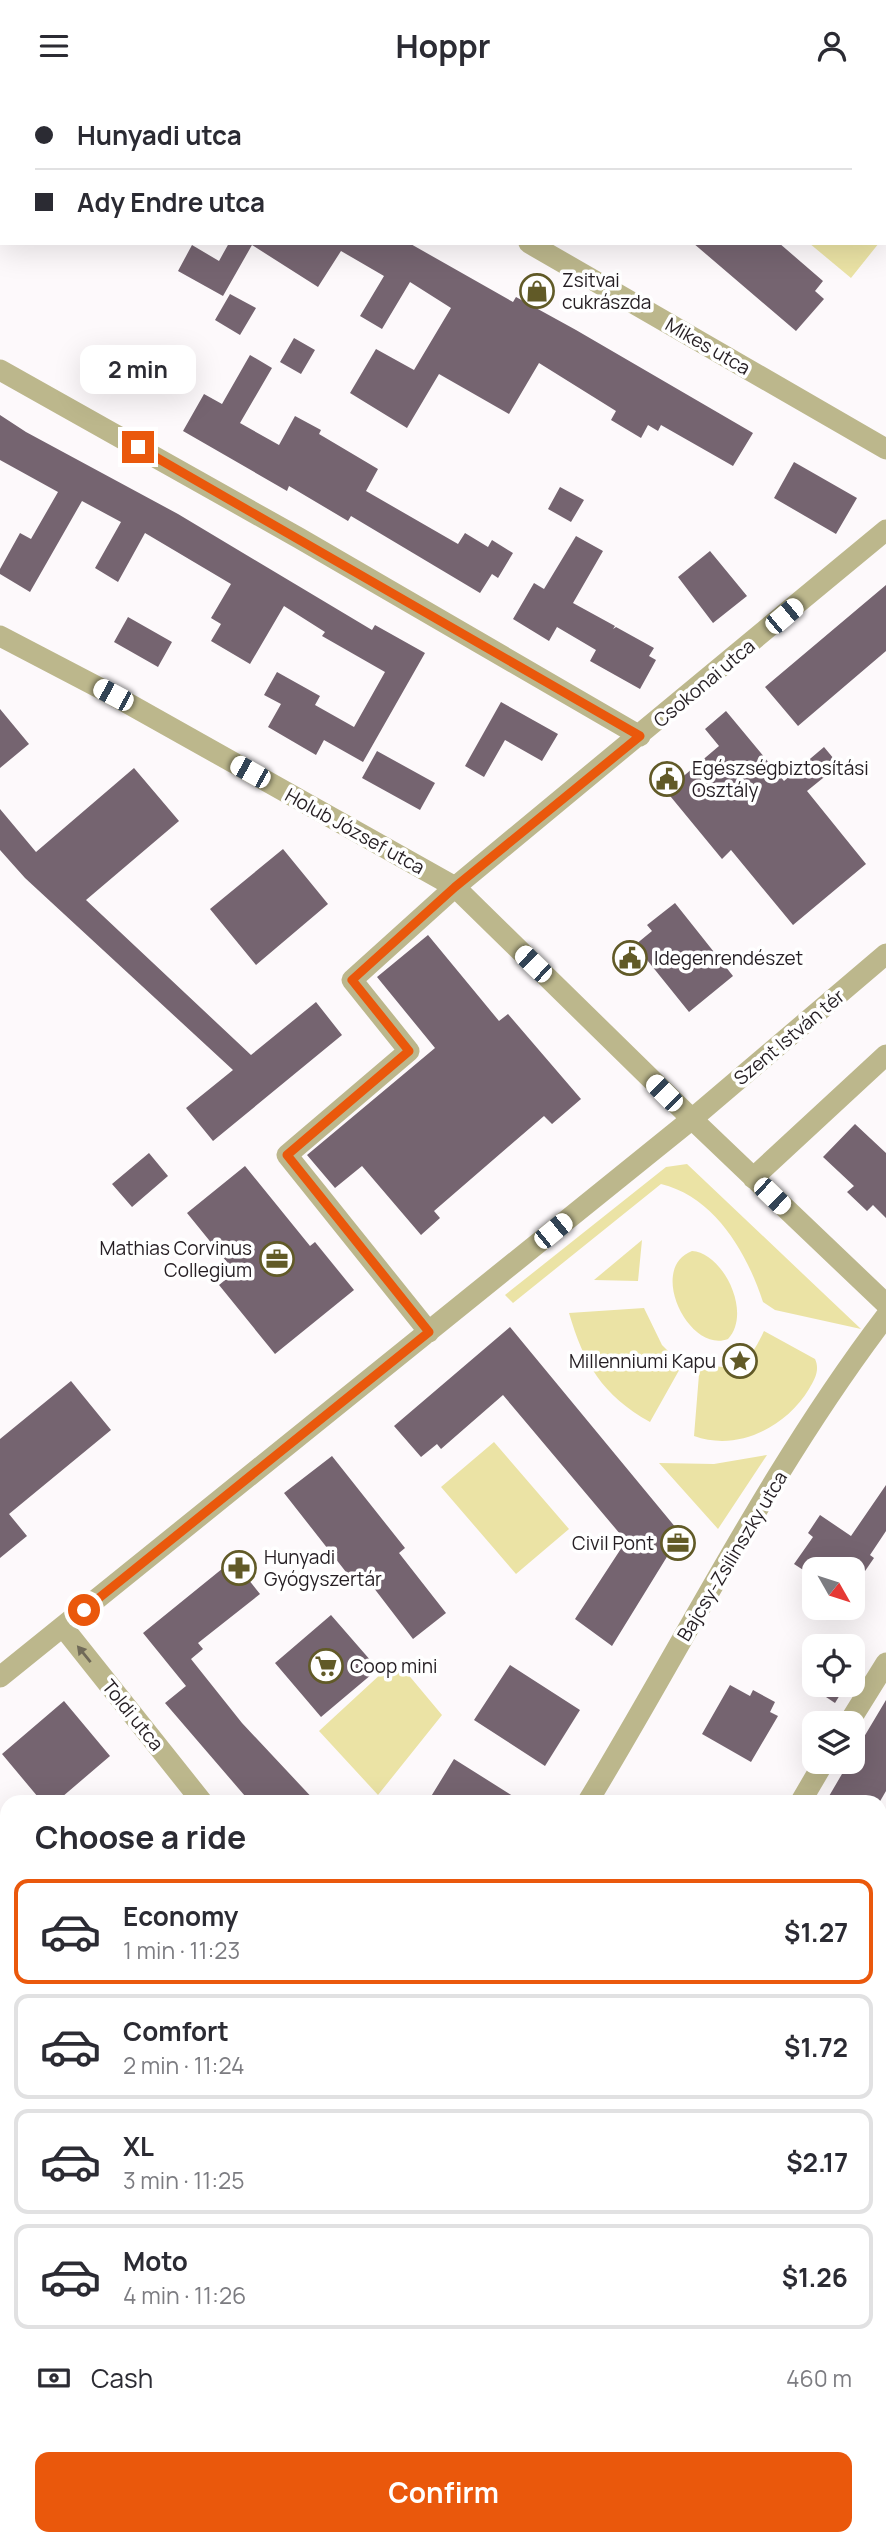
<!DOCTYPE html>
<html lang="en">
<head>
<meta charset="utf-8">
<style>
	body { margin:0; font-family:Manrope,sans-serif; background:#f2f2f3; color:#2b2b33; height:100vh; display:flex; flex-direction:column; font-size:26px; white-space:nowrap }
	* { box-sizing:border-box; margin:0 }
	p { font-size:23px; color:#7c7c81 }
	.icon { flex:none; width:38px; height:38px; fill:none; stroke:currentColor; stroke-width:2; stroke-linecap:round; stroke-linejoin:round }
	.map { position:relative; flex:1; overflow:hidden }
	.drawer { position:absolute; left:0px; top:1704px; width:887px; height:751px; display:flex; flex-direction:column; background:#fff; border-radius:21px 21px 0 0; box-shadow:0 7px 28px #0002 }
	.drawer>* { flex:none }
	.top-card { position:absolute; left:0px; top:0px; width:887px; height:154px; box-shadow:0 7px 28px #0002; display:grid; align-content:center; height:154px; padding:0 35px; background:#fff }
	.needle { width:46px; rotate:129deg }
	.fabs { position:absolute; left:802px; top:1466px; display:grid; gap:14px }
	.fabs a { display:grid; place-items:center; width:63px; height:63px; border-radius:14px; background:#fff; box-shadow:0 7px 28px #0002; font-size:35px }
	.end { position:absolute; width:32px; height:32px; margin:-16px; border:9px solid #ea580c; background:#fff; box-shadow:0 0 0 4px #fff }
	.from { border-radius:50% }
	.bubble { position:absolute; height:49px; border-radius:14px; background:#fff; box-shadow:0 7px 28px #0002; font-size:23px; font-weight:700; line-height:49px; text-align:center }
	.car { position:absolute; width:21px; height:42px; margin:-21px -10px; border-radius:9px; box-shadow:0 0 5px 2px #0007; background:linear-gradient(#fff 24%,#345 0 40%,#fff 0 76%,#345 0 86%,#fff 0) }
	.top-card b { display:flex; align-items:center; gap:24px; height:66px; font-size:26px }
	.top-card b+b { border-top:2px solid #e1e1e2 }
	.top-card i { width:18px; height:18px; background:#2b2b33 }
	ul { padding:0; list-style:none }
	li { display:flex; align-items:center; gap:21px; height:105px; margin:0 14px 10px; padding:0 21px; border:4px solid #e1e1e2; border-radius:14px }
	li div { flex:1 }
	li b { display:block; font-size:26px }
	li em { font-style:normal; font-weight:700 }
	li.active { border-color:#ea580c }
	li>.icon { width:63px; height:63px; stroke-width:1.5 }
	h2 { padding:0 35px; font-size:32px; line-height:84px }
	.pay { display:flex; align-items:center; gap:18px; height:77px; padding:0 35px; font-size:26px }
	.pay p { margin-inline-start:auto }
	.action { display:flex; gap:14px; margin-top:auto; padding:14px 35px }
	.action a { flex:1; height:80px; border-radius:14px; background:#ea580c; color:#fff; font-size:28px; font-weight:700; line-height:80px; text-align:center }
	header { display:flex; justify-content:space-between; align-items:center; height:91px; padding:0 35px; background:#fff; font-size:32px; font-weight:700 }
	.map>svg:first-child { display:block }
	.green { fill:#ebe3a5 }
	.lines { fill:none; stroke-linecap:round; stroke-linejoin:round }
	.stream { stroke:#f39cdc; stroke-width:8 }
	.building { fill:#756470 }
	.street { stroke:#bcb78c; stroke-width:21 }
	.primary { stroke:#897d1f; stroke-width:33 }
	.rail { stroke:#7f797d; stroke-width:5; stroke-dasharray:12 12; stroke-linecap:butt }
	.oneway { fill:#706a58 }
	.route { stroke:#ea580c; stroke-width:9 }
	.labels { text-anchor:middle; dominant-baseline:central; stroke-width:7; stroke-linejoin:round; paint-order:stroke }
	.poi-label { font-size:19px; fill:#251e23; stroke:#fff; text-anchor:start }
	.street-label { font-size:19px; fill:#251e23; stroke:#fff }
</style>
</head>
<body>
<header><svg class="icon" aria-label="menu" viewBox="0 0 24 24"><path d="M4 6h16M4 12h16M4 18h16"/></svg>Hoppr<svg class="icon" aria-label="person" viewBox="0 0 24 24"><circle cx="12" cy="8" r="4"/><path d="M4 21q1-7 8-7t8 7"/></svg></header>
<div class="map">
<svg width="886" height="2455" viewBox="0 0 886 2455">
	<rect width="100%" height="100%" fill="#fdf9fb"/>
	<path class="green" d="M624 0H868L623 2Z
		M809 152H879L851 187Z
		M687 1073 861 1238 775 1219 763 1211C747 1162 715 1106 661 1093L513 1212 505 1204 666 1076Z
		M642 1149 638 1190 594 1189Z
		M692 1160C722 1161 753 1221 728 1248 689 1263 647 1177 692 1160Z
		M644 1217 662 1254 682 1274 650 1331C602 1304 584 1273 569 1222Z
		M764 1240 815 1268C820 1279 815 1288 809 1298 786 1336 738 1361 694 1345L700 1271C737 1283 748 1274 764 1240Z
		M494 1351 569 1438 516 1483 441 1396Z
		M767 1364 718 1438 659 1372 714 1373Z
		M396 1569 442 1624 378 1704 319 1640Z
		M448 2448H590L585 2455H456Z"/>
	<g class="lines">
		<path class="stream" d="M0 1955 7 1958
			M880 2291 886 2293"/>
	</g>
	<path class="building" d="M229 152H409L513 211 516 206 576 239 753 342 733 375 661 334 658 340 648 334 641 347 611 329 616 320 539 272 509 323 439 283 407 337 350 302 376 258 414 279 451 217 410 191 382 238 360 225 384 185 341 160 318 196 252 154 223 205 178 180 192 154 219 170Z
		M693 152H779L823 190 815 200 824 208 796 240Z
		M230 203 256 217 240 244 215 229Z
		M294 247 315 259 301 283 280 271Z
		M250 264 272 277 240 332 279 354 295 325 321 339 319 343 378 378 366 400 458 453 465 442 488 456 492 449 513 462 498 487 492 483 480 502 351 425 348 430 289 395 287 400 183 340 204 303 222 313Z
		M0 324 26 341 178 423 372 539 375 534 425 562 363 671 324 649 316 664 268 636 281 613 264 604 277 581 320 605 315 614 354 636 385 581 322 545 325 541 284 515 250 573 211 550 221 533 211 527 231 493 145 442 118 491 95 477 121 431 82 410 30 501 0 483V478L20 442 31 448 58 401 0 369Z
		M794 371 857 407 836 443 774 407Z
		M560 396 584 409 571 431 548 418Z
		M576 445 603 460 573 512 615 535 613 538 616 536 654 557 649 565 656 569 640 598 590 570 596 559 557 536 549 550 513 528 534 492 544 498Z
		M710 460 747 505 713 532 678 486Z
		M886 494V560L798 635 765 596Z
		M128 526 172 551 158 576 114 551Z
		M501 611 558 643 542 670 505 649 484 686 465 675Z
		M0 618 29 653 0 677Z
		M726 620 784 690 824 656 839 674 807 700 866 773 793 834 731 759 722 768 666 700 719 655 705 638Z
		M377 660 435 692 420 719 362 687Z
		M134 677 179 730 86 809 251 964 316 911 342 944 213 1050 186 1017 233 979 25 787 0 759V718L36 761Z
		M283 758 328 813 256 874 210 818Z
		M675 812 733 885 689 921 635 854 652 840 647 834Z
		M428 844 499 930 508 923 581 1008 552 1033 544 1025 434 1120 440 1127 421 1144 362 1075 335 1097 307 1064 435 957 377 886Z
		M855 1033 886 1062V1127L873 1114 867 1120 847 1101 854 1095 823 1066Z
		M149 1062 168 1085 132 1116 112 1093Z
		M245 1075 310 1155 315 1151 354 1199 275 1263 219 1194 235 1181 187 1122Z
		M510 1236 681 1443 612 1555 575 1528 626 1450 503 1304 441 1358 437 1353 421 1366 394 1335Z
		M71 1290 111 1339 9 1423 27 1445 0 1467V1348Z
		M332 1365 405 1457 399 1462 446 1522 413 1548 367 1488 357 1495 284 1402Z
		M886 1394V1440L870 1464 874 1467 852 1499V1479H814V1486L794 1473 813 1446 808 1442 820 1424 851 1445Z
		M233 1469 260 1503 198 1552 203 1558 191 1568 242 1632 317 1712H251L165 1612 186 1595 143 1542Z
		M331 1524 378 1578 321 1626 275 1572Z
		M510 1574 580 1619 545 1675 474 1629Z
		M814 1592V1594H846L835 1612 811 1596Z
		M730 1594 750 1605 753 1599 775 1611 770 1621 778 1625 751 1671 702 1643Z
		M886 1609V1700L879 1712H825L849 1671H852V1666Z
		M64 1610 110 1665 55 1712H43L2 1663Z
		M454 1668 524 1712H427Z"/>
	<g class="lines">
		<path class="street" d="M264 0 267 2
			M529 152 886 358
			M0 279 299 447 640 645
			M0 545 113 604 455 796 692 1028 886 1213
			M753 1087 886 964
			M429 1241 287 1064 409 960 352 889 455 796 886 439
			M63 1536 203 1712
			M0 1586 692 1028 886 863
			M848 1633 886 1572
			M587 1712C686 1549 771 1376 886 1225
			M800 1712 824 1671"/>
		<path class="primary" d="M0 2212 7 2218
			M288 2448 297 2455"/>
		<path class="rail" d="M0 2374 7 2381
			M78 2448 85 2455"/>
	</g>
	<defs><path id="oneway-solid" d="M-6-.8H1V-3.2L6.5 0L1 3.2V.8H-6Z" transform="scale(1.75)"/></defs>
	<use class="oneway" href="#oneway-solid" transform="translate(84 1563) rotate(-129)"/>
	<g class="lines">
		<path class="route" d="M84 1519 429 1241 287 1064 409 960 352 889 455 796 640 645 138 356"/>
	</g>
	<defs>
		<g id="shop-ring" transform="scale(1.75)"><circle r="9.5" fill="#fff" stroke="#615a27" stroke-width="1.5"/><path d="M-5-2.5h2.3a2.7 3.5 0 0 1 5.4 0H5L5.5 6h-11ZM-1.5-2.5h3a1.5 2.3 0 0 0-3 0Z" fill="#615a27"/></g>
		<g id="civic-ring" transform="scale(1.75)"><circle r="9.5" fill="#fff" stroke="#615a27" stroke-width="1.5"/><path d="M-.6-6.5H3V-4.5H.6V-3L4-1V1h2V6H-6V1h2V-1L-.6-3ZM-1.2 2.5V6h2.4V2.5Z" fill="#615a27"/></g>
		<g id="office-ring" transform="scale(1.75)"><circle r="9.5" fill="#fff" stroke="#615a27" stroke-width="1.5"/><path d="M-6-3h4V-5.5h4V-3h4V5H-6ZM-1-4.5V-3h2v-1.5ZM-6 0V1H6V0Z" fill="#615a27"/></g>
		<g id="sight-ring" transform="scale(1.75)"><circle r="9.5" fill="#fff" stroke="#615a27" stroke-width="1.5"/><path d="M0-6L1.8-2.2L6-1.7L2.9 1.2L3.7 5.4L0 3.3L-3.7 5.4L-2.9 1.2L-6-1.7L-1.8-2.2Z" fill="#615a27"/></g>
		<g id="pharmacy-ring" transform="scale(1.75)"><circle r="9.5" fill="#fff" stroke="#615a27" stroke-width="1.5"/><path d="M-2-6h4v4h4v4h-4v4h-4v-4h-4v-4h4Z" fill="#615a27"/></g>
		<g id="supermarket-ring" transform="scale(1.75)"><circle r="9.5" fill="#fff" stroke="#615a27" stroke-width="1.5"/><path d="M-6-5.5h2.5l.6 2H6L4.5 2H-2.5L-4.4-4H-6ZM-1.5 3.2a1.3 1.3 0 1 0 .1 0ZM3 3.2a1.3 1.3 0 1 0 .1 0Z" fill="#615a27"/></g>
	</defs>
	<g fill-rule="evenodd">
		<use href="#shop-ring" x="537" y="200"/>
		<use href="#civic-ring" x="667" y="688"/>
		<use href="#civic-ring" x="630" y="867"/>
		<use href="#office-ring" x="277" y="1168"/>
		<use href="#sight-ring" x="740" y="1270"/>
		<use href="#office-ring" x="678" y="1452"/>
		<use href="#pharmacy-ring" x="239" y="1477"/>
		<use href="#supermarket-ring" x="326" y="1575"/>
	</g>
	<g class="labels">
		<g class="poi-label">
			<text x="562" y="189">Zsitvai<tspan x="562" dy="22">cukrászda</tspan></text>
			<text x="692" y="677">Egészségbiztosítási<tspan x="692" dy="22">Osztály</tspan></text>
			<text x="654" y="867">Idegenrendészet</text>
			<text x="252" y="1157" text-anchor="end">Mathias Corvinus<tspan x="252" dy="22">Collegium</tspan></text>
			<text x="716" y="1270" text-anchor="end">Millenniumi Kapu</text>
			<text x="654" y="1452" text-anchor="end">Civil Pont</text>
			<text x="264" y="1466">Hunyadi<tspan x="264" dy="22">Gyógyszertár</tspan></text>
			<text x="350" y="1575">Coop mini</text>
		</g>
		<g class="street-label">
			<text transform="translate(708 255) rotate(30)">Mikes utca</text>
			<text transform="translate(704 592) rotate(-40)">Csokonai utca</text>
			<text transform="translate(355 740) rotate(29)">Holub József utca</text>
			<text transform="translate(789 946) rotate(-40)">Szent István tér</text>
			<text transform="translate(732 1465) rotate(-59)">Bajcsy-Zsilinszky utca</text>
			<text transform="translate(133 1624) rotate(51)">Toldi utca</text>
		</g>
	</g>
</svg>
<div class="fabs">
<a><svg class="needle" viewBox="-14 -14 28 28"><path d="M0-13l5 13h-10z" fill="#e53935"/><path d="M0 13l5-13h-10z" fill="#7c7c81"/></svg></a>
<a><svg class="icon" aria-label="locate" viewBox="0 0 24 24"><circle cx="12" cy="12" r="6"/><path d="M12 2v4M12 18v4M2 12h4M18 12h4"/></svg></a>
<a><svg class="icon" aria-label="layers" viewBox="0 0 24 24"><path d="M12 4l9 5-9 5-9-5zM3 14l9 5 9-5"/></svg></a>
</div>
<i class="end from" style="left:84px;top:1519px"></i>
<i class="end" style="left:138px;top:356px"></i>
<div class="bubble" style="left:80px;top:254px;width:116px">2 min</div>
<i class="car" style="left:784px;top:525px;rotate:50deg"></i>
<i class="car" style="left:113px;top:604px;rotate:298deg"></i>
<i class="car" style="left:250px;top:681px;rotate:299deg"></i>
<i class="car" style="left:533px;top:873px;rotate:314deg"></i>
<i class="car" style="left:664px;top:1002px;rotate:315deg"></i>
<i class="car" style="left:772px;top:1105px;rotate:134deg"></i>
<i class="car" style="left:553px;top:1140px;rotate:51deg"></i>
<div class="top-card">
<b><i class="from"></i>Hunyadi utca</b>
<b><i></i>Ady Endre utca</b>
</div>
<section class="drawer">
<h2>Choose a ride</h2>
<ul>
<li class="active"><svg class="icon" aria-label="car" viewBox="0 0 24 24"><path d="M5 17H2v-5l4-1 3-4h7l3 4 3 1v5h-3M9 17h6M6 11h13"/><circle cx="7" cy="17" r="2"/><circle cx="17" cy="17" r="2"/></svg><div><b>Economy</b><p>1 min · 11:23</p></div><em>$1.27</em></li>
<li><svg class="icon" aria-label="car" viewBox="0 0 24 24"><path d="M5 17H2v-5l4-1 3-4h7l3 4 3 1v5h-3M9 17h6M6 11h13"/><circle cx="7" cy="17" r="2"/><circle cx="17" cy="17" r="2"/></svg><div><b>Comfort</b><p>2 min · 11:24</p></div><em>$1.72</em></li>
<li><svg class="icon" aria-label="car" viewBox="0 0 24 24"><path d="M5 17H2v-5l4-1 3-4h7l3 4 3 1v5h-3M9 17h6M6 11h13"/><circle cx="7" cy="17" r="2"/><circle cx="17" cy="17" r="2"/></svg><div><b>XL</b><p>3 min · 11:25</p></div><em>$2.17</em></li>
<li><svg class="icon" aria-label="car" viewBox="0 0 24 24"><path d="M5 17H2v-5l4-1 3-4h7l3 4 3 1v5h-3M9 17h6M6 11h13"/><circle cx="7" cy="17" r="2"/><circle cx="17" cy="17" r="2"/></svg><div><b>Moto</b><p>4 min · 11:26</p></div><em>$1.26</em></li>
</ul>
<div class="pay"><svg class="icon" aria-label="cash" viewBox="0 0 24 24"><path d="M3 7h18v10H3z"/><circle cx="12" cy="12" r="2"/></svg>Cash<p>460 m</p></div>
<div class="action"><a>Confirm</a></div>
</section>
</div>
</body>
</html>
